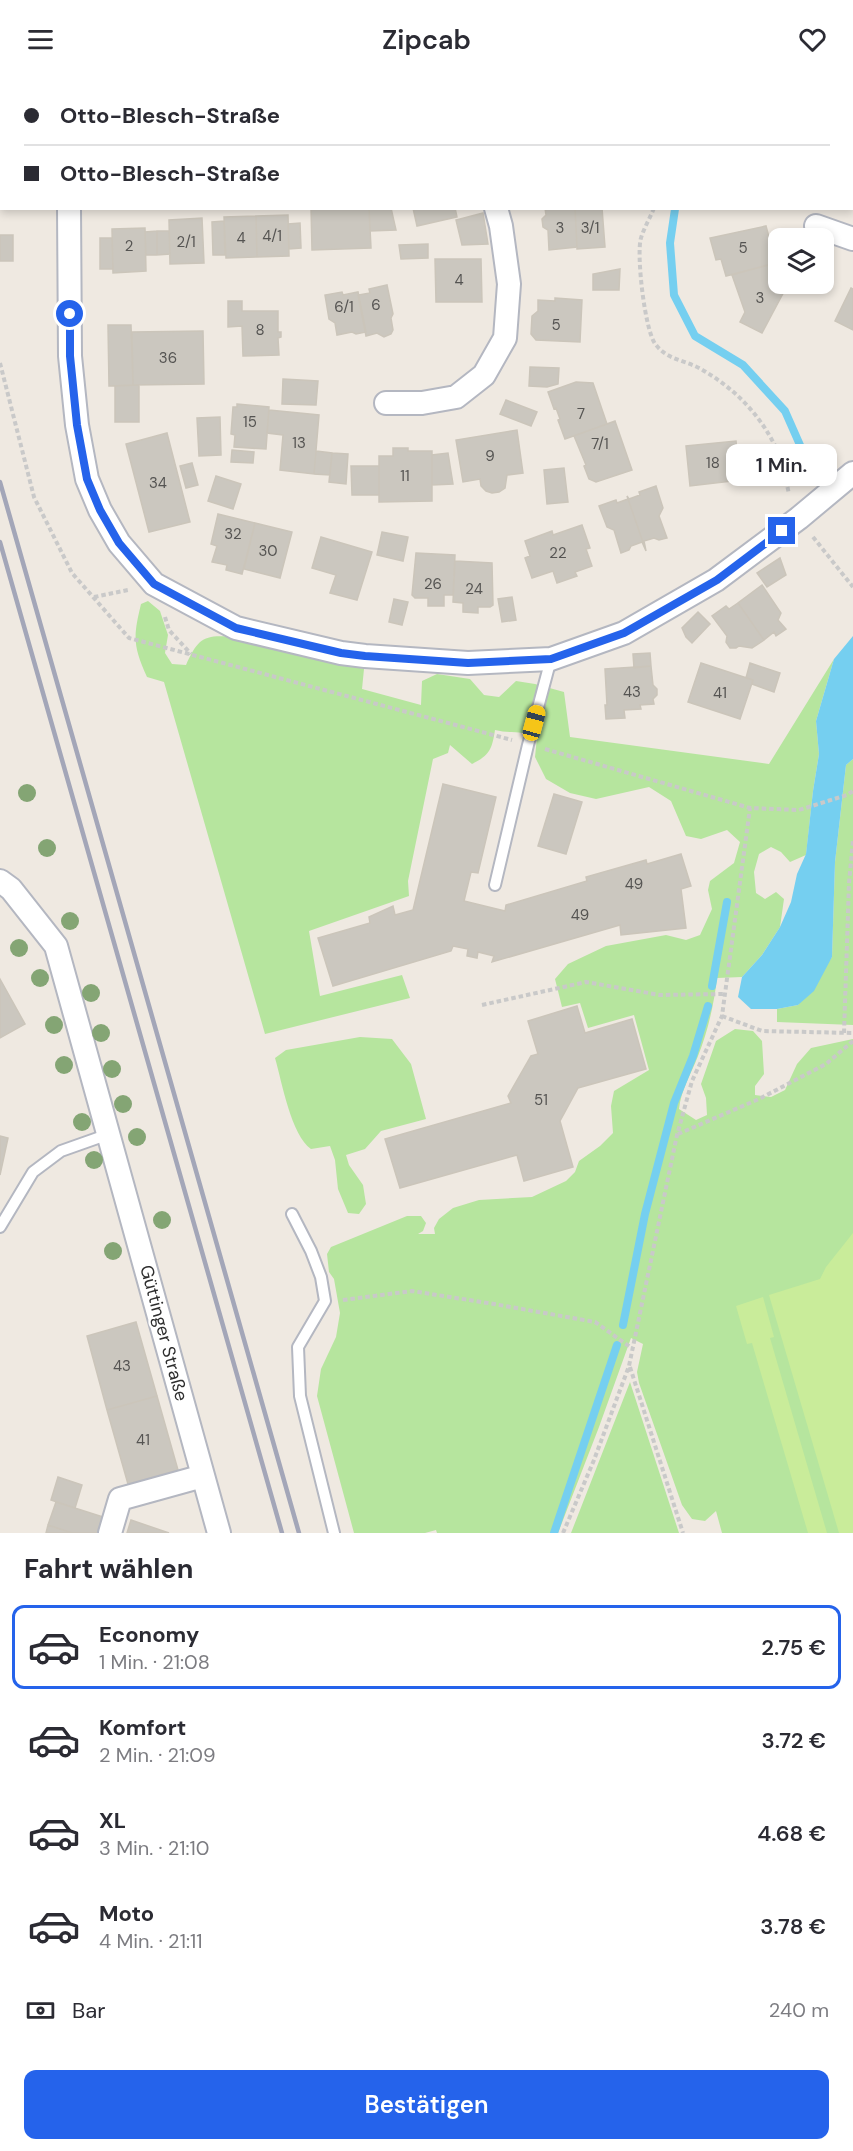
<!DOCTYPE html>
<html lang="de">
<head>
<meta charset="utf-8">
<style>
	body { margin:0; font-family:"DM Sans",sans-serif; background:#f7f7f7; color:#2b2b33; height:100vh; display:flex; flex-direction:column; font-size:22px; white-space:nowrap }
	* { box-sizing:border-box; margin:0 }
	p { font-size:20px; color:#7c7c81 }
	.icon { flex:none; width:33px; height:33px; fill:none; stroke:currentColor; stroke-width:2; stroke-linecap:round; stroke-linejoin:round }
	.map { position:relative; height:1455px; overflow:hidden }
	.drawer { display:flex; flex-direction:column; background:#fff; flex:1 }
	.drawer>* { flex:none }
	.guide { position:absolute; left:0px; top:0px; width:854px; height:132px; box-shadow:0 3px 9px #0003; display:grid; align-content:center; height:132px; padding:0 24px; background:#fff }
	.fabs { position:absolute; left:768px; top:150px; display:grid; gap:12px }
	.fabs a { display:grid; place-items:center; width:66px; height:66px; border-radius:12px; background:#fff; box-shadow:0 3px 9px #0003; font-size:30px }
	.end { position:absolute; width:27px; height:27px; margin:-14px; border:8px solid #2563eb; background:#fff; box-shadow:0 0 0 3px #fff }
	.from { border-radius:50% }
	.bubble { position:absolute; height:42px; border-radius:12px; background:#fff; box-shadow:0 3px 9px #0003; font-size:20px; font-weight:600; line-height:42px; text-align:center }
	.car { position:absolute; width:18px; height:36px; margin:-18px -9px; border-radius:8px; box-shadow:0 0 4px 2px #0007; background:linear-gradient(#f5c518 24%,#345 0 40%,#f5c518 0 76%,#345 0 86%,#f5c518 0) }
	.guide b { display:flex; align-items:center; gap:21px; height:57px; font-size:22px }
	.guide b+b { border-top:2px solid #e1e1e2 }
	.guide i { width:15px; height:15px; background:#2b2b33 }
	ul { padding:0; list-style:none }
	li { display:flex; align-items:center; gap:18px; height:84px; margin:0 12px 9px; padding:0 12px; border:3px solid transparent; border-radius:12px }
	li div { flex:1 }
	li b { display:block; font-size:22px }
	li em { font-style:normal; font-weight:600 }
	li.selected { border-color:#2563eb }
	li>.icon { width:54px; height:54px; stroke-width:1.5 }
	h2 { padding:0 24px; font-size:27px; line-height:72px }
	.pay { display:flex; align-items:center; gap:15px; height:66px; padding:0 24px; font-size:22px }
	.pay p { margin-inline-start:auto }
	.primary-button { display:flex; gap:12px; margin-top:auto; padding:12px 24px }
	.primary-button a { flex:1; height:69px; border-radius:12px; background:#2563eb; color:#fff; font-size:24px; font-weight:600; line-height:69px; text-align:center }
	header { display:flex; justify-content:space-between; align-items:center; height:78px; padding:0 24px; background:#fff; font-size:27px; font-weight:600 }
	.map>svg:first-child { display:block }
	.green { fill:#b6e59e }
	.pitch { fill:#c9ec9a }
	.water { fill:#75cff0 }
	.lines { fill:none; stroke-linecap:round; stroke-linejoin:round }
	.stream { stroke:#75cff0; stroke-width:8 }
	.building { fill:#cbc7bf; stroke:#cbc5ba; stroke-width:1.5 }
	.service-casing { stroke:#b4b7c1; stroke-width:14 }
	.minor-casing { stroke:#b4b7c1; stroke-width:26 }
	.path { stroke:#c9c9c9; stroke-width:4; stroke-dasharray:4.5 3; stroke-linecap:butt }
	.service { stroke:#fff; stroke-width:10 }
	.minor { stroke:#fff; stroke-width:22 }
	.rail { stroke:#a3a6b8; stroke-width:4.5 }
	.tree { fill:#84a574 }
	.route { stroke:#2563eb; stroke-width:8 }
	.labels { text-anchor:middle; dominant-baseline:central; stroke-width:4.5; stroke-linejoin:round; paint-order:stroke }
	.number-label { font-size:15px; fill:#555452 }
	.street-label { font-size:18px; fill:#2e2e2e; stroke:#fff }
</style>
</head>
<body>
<header><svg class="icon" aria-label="menu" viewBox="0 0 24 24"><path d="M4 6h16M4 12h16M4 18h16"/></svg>Zipcab<svg class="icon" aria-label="heart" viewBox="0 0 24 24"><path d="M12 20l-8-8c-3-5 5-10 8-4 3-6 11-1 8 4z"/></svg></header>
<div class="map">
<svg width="853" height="1455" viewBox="0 0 853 1455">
	<rect width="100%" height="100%" fill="#efe9e1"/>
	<path class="green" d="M148 523 160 533 168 557 165 575 172 586 186 587C198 560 204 556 234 559L364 591 362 611 421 627 422 603 437 596 470 601 484 617 499 619 516 603 535 606 564 614 570 659 769 686 834 581 816 643 819 676 813 713 806 777 790 784 781 774 771 769 759 776 754 794 756 815 765 821 776 814 784 821 780 849 762 877 742 899 717 900C714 926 708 953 698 978 691 996 681 1012 679 1031L696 1042 707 1037 706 1020 701 1006 716 963 735 951 753 953 762 963 764 996 755 1008V1017L771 1019 785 1012 797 986 811 970 853 961V1455H722L716 1433 705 1443 692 1441 682 1427 639 1305 637 1294 643 1266 631 1260 599 1349 558 1455H437L436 1452 425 1455H354L317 1318 321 1291 336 1259 340 1235 334 1201 329 1194 327 1176 331 1169 407 1138H421L426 1145 423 1153 418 1156H435L434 1150 439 1141 453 1130 479 1122 532 1119 566 1103 575 1094 579 1083 600 1068 613 1055 611 1028 614 1013 649 992 634 937 588 950 580 925 562 929 555 901 568 886 606 868 666 857 686 862 700 857 712 831 708 812 710 803 734 785 740 764 727 752 701 761 686 758 671 723 649 709 596 721 570 715 546 701 535 679 537 659C523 652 510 656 495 652 492 671 490 677 472 686L450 667 448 675 433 681 408 803 409 818 309 853 320 918 402 897 410 920 265 956 164 604 147 599C133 568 133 559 141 526Z
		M853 681V947L777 944V931L798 927 832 879 835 784 846 687Z
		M360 959 392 961 411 986 426 1041 381 1053 365 1071 346 1077 349 1087 363 1107 366 1126 359 1136 348 1135 338 1111 335 1082 330 1068 311 1071C291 1057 282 1004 275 980L286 972Z
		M630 1304 679 1455H571Z"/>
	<path class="pitch" d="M853 1155V1455H839L769 1217 820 1201 826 1189Z
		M763 1219 774 1259 770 1260 827 1455H808L752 1265 747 1266 736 1228Z"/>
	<path class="water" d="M853 558V681L846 687 835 784 832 879 814 913 798 927 777 931H751L738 919 742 899 762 877 780 849 791 824 797 796 806 776 813 713 819 676 816 643 834 581Z"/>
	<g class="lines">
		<path class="stream" d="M576 0 578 2
			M675 131 670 165 674 217 695 258 743 287 785 333 811 392
			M712 908 727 824
			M623 1247 645 1136 674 1025 693 978 708 928
			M554 1455 617 1267"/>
	</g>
	<path class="building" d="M311 130H369L371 170 312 172Z
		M369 130H391L396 152 370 153Z
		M413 130H455L457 139 417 148Z
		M545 130H575L577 169 549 172 548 152 543 149 542 141 546 137Z
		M575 130H602L605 169 577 171Z
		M483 135 488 166 462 167 456 142Z
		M288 137 289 178 257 179 256 138Z
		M256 138 257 179 226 180 224 139Z
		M202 140 204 185 170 186 169 142Z
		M224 143 225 177H213L212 144Z
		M300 145 301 170 289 171 288 146Z
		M766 148 776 185 726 198 721 181 716 182 710 160Z
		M145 150 146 193 113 195 112 151Z
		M157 153V177H146L145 154Z
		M157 153H169L170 176 157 177Z
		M0 157H13V183H0Z
		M100 160H112L113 191H100Z
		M428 166V180L401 181 399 167Z
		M435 181H481L482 224H436Z
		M778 184V206H788L762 255 740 244 745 234 732 197Z
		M620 191 619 212H593V196Z
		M387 207 393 236 391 240 393 252 391 256 384 259 377 255 366 258 358 217 370 215 369 211Z
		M851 210 853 211V252L835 243Z
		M342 214 343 217 358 214 366 254 356 256 352 254 337 257 335 245 329 241 325 217Z
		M555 220 582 222 580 264 536 262 531 256 532 238 538 233V222L555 223Z
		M228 223H242V233H278V254H281V259L278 260 279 277 243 278 242 248 228 249Z
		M108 247H131L133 307 109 308Z
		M203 253 204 306 133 307 132 254Z
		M530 289 559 290 558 306 547 309 529 308Z
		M283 301 318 303 316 327 282 326Z
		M576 304 593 305 607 346 565 361 558 342 560 341 556 330 554 331 548 314Z
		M139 307V344H115V308Z
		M506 322 537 334 531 348 500 336Z
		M237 326 269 329 266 371 234 369 235 357 231 356 233 329H237Z
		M269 332 319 337 314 396 280 392 283 357 267 355Z
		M220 339 221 377 199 378 197 340Z
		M615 343 632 392 596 404 589 401 584 388 586 387 574 358Z
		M517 352 523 395 507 397 505 410 499 414 492 415 486 413 481 408 480 401 463 404 456 362Z
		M167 355 190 444 149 454 126 366Z
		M736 363 740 402 690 408 686 368Z
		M393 370H408V373H432V423L379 424V378H393Z
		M232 372 254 374 253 385 231 384Z
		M316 373 332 375 330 397 314 396Z
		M332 375 348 376 346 406 329 404Z
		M448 375 453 406 432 407V377Z
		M192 385 198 407 186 410 180 388Z
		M351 388H379V417H352Z
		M564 390 568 424 547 426 544 392Z
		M216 398 241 406 233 431 208 423Z
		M656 408 663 430 659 438 667 460 659 462 654 460 644 463 646 473 627 418 629 421 640 417 639 414Z
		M627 418 646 473 642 464 631 468 629 472 621 475 614 452 607 449 599 428 616 422 617 425 628 421Z
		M218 436 255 445 242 496 226 492 227 487 212 484 217 468 211 466Z
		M255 445 292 454 280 500 244 491Z
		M582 447 590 470 586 471 592 488 575 494 577 498 557 505 553 493 532 500 525 480 530 478 525 463 552 453 553 457Z
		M382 454 408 459 403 483 377 477Z
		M321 459 372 474 357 522 330 515 336 497 312 490Z
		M416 475 455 477 453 517H444V528H428V520H415L412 517Z
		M780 480 786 497 767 509 757 495Z
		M455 483 492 485 493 527 490 529H478V535L463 534V525L453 524Z
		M762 507 781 535 778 542 786 551 776 558 774 554 764 562 738 525Z
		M512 519 516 542 502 544 498 521Z
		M394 521 408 524 402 547 389 544Z
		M738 525 764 562 752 570 739 568 736 570H730L726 564 727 558 712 538 726 528 729 531Z
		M698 534 710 546 692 565 686 559 682 550Z
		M650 575 651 588 634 590 633 576Z
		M701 585 753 602 740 641 688 624Z
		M750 585 780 595 774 614 752 606 753 602 746 600Z
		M651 588 653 607 657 611V617L653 621 654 626 640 627 641 631 624 632 625 640 606 641 605 627H607L605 591Z
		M443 706 496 719 478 795 471 794 464 823 505 833 506 827 587 803 586 799 646 782 647 786 681 776 691 808 681 811 686 850 621 857 620 847 492 884 494 878 478 874 477 880 467 878 468 871 453 868 451 873 333 908 318 860 370 845 369 839 393 828 395 837 413 832Z
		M554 716 582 724 566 776 538 768Z
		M0 901 25 946 0 960Z
		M577 928 585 955 632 941 646 991 578 1010 560 1043 573 1089 524 1103 517 1077 400 1110 385 1061 511 1025 508 1018 531 978 538 976 528 943Z
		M0 1058 8 1060 0 1097Z
		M136 1244 157 1318 107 1332 87 1258Z
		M157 1318 178 1392 128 1406 107 1332Z
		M58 1399 82 1407 75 1430 51 1422Z
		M56 1424 103 1439 97 1455H72L48 1447Z
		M131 1442 169 1455H127Z
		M48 1447 72 1455H46Z"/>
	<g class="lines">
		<g class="service-casing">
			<path id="service" d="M49 2 52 0
				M495 807 528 667 551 581
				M292 1136 311 1173 321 1199 325 1223 298 1269 300 1318 334 1455
				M0 1149 33 1094 61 1073 109 1056"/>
		</g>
		<g class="minor-casing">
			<path id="minor" d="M73 2 74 0
				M494 2 496 0
				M69 130 70 278 77 347 87 401 100 432 119 465 154 506 236 550 341 575 365 578 468 585 551 581 624 555 716 502 799 440 853 395
				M816 148 853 161
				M386 325H422L456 319 484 297 505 260 509 206 501 148 496 130
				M0 803 11 811 56 868 219 1455
				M110 1455 120 1421 203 1398"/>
		</g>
		<path class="path" d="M619 0 621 2
			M767 2 768 0
			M654 130C650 140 644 150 641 160 636 176 645 255 656 267 668 282 684 282 699 290 735 310 762 338 779 376 784 388 786 403 789 416
			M0 285 34 419 72 495 129 560 512 662
			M813 459 853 509
			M94 519 128 512
			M165 539 169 552 191 576
			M545 671 750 730 799 732 847 717 853 713
			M482 927 586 904 660 917 724 916
			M722 938 762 953 853 955
			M844 955 849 805 853 762
			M678 1056 759 1021 826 986 853 963
			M343 1222 412 1213 494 1226 595 1244 633 1271
			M630 1289 683 1455
			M563 1455 594 1382 629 1288 677 1057 692 1003 722 938 750 730"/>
		<use href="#service" class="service"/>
		<use href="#minor" class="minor"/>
		<path class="rail" d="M0 404 299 1455
			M0 464 282 1455"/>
	</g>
	<g class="tree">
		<circle cx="27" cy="715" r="9"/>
		<circle cx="47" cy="770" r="9"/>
		<circle cx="70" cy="843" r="9"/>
		<circle cx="19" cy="870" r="9"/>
		<circle cx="40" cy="900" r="9"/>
		<circle cx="91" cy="915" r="9"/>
		<circle cx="54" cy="947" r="9"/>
		<circle cx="101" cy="955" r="9"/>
		<circle cx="64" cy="987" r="9"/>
		<circle cx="112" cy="991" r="9"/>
		<circle cx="123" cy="1026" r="9"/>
		<circle cx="82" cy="1044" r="9"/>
		<circle cx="137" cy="1059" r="9"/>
		<circle cx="94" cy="1082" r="9"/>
		<circle cx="162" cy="1142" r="9"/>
		<circle cx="113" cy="1173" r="9"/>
	</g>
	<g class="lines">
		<path class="route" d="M70 236V278L77 347 87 401 100 432 119 465 154 506 236 550 341 575 365 578 468 585 551 581 624 555 717 502 782 453"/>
	</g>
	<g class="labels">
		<g class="number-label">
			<text x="560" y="150">3</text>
			<text x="590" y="150">3/1</text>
			<text x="272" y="158">4/1</text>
			<text x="241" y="160">4</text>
			<text x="186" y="164">2/1</text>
			<text x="129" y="168">2</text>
			<text x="743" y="170">5</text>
			<text x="459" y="202">4</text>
			<text x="760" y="220">3</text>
			<text x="376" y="227">6</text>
			<text x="344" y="229">6/1</text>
			<text x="556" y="247">5</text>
			<text x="260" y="252">8</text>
			<text x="168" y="280">36</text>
			<text x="581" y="336">7</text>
			<text x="250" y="344">15</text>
			<text x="299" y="365">13</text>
			<text x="600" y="366">7/1</text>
			<text x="490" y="378">9</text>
			<text x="713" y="385">18</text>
			<text x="405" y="398">11</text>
			<text x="158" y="405">34</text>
			<text x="233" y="456">32</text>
			<text x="268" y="473">30</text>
			<text x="558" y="475">22</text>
			<text x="433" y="506">26</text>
			<text x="474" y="511">24</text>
			<text x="632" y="614">43</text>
			<text x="720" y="615">41</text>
			<text x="634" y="806">49</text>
			<text x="580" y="837">49</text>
			<text x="541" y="1022">51</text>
			<text x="122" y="1288">43</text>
			<text x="143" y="1362">41</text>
		</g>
		<g class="street-label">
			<text transform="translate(164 1255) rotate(75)">Güttinger Straße</text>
		</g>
	</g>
</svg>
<div class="fabs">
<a><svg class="icon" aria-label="layers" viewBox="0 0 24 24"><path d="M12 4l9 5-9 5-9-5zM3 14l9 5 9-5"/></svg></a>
</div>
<i class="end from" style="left:70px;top:236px"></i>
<i class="end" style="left:782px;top:453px"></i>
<div class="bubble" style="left:726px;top:366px;width:111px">1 Min.</div>
<i class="car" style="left:534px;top:645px;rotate:15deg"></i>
<div class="guide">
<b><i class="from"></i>Otto-Blesch-Straße</b>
<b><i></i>Otto-Blesch-Straße</b>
</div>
</div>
<section class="drawer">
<h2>Fahrt wählen</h2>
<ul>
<li class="selected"><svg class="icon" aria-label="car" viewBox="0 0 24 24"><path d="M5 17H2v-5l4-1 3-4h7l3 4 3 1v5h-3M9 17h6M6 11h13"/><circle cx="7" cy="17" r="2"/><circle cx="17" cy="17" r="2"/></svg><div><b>Economy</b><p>1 Min. · 21:08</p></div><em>2.75 €</em></li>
<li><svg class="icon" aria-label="car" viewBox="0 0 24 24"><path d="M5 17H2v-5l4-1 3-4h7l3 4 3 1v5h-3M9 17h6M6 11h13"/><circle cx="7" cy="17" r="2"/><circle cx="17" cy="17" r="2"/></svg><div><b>Komfort</b><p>2 Min. · 21:09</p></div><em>3.72 €</em></li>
<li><svg class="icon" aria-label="car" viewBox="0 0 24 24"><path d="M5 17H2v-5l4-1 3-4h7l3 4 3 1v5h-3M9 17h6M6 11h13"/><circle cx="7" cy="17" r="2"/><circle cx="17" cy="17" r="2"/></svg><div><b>XL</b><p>3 Min. · 21:10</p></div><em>4.68 €</em></li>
<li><svg class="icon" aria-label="car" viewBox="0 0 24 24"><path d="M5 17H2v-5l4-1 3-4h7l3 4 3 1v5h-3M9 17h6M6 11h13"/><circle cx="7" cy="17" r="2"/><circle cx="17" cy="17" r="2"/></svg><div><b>Moto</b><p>4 Min. · 21:11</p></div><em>3.78 €</em></li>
</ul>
<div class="pay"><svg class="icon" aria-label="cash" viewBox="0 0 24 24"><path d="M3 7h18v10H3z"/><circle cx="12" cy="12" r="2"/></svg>Bar<p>240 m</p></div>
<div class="primary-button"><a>Bestätigen</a></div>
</section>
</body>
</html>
